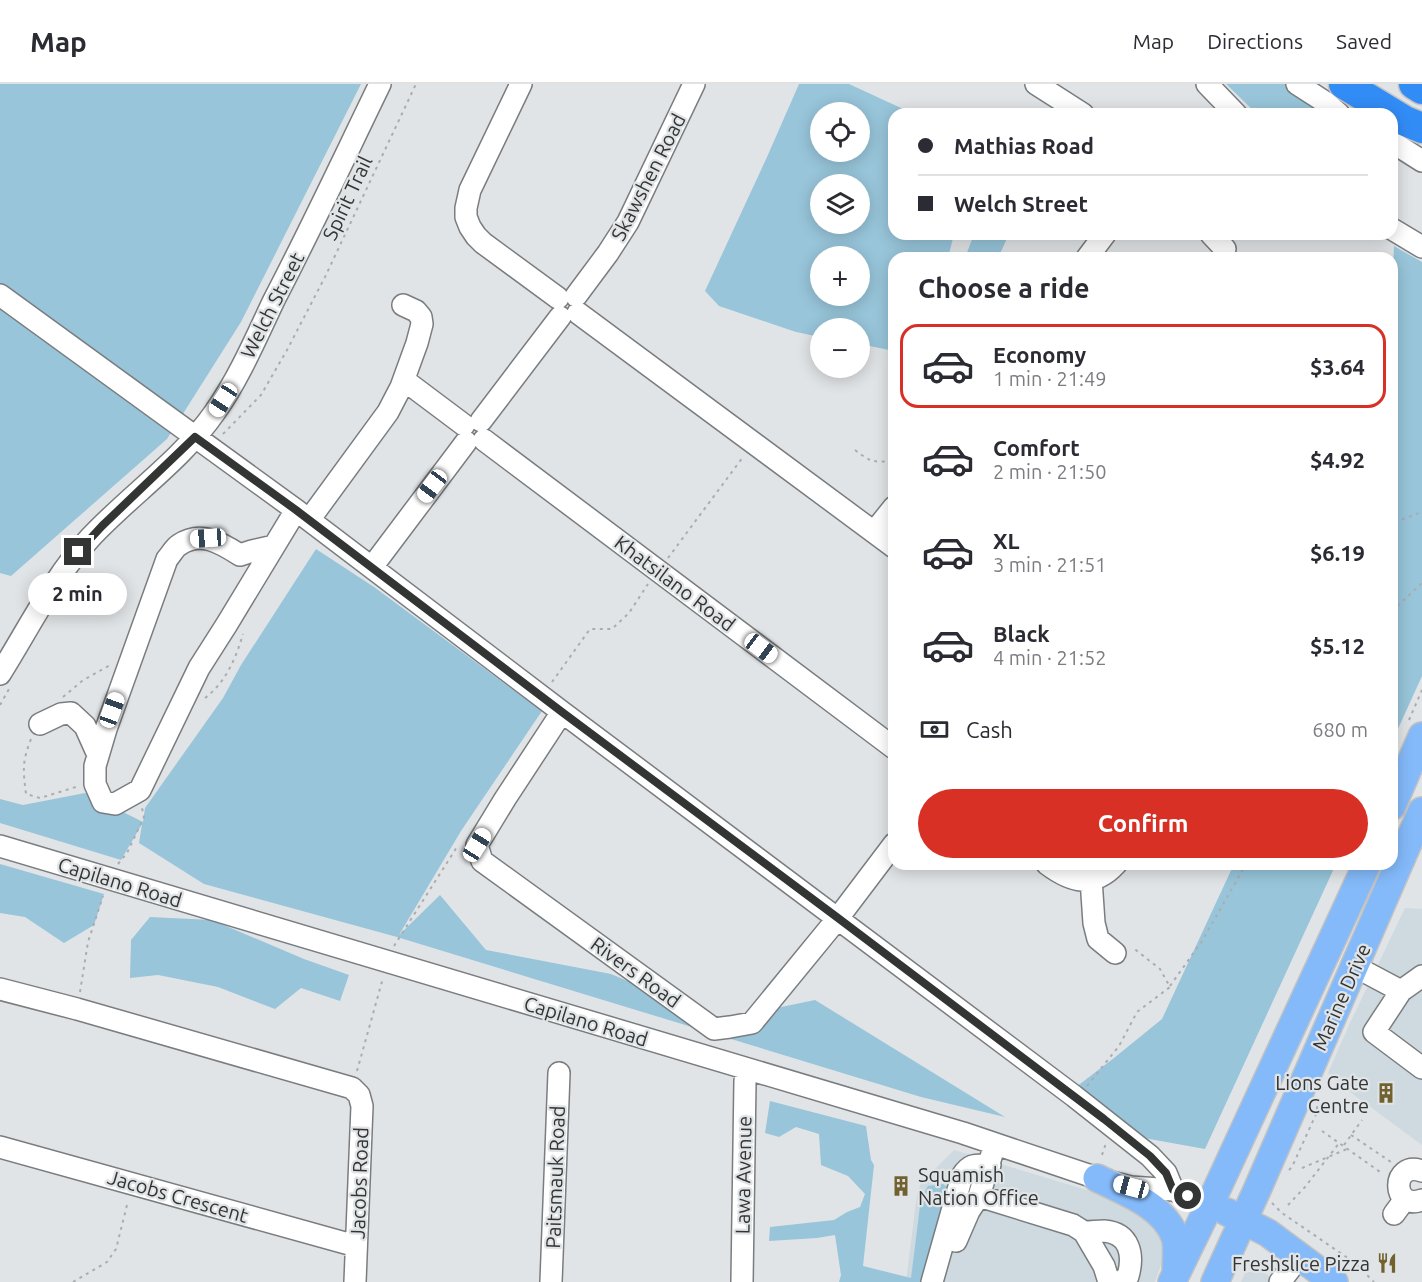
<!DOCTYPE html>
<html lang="en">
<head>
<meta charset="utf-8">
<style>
	body { margin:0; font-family:Ubuntu,sans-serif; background:#f7f7f7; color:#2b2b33; height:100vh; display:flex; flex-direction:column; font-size:22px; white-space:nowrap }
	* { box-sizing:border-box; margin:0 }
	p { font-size:20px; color:#7c7c81 }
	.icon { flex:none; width:33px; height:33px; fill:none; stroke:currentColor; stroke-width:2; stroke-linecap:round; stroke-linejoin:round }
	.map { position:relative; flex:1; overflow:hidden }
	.sheet { position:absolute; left:888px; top:168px; width:510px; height:618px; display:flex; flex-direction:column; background:#fff; border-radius:18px; box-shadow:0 3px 15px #0003 }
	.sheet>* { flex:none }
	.hud { position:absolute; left:888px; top:24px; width:510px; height:132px; border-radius:18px; box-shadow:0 3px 15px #0003; display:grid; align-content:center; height:132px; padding:0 30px; background:#fff }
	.tools { position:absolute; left:810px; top:18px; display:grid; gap:12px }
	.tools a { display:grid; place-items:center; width:60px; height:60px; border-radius:50%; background:#fff; box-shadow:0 3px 15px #0003; font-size:30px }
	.end { position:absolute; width:27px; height:27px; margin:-14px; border:8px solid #333535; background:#fff; box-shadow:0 0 0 3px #fff }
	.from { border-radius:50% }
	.bubble { position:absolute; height:42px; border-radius:21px; background:#fff; box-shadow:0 3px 15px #0003; font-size:20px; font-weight:700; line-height:42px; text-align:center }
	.car { position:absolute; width:18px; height:36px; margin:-18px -9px; border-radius:8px; box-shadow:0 0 4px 2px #0007; background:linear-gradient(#fff 24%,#345 0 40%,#fff 0 76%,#345 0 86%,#fff 0) }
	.hud b { display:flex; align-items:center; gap:21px; height:57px; font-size:22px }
	.hud b+b { border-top:2px solid #e1e1e2 }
	.hud i { width:15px; height:15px; background:#2b2b33 }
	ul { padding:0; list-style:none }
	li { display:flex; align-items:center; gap:18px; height:84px; margin:0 12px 9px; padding:0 18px; border:3px solid transparent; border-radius:18px }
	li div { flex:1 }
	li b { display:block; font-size:22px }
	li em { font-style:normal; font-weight:700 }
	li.current { border-color:#d93025 }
	li>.icon { width:54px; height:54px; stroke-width:1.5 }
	h2 { padding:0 30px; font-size:27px; line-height:72px }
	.pay { display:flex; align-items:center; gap:15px; height:66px; padding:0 30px; font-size:22px }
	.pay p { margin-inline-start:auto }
	.primary-button { display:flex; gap:12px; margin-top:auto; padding:12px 30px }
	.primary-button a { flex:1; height:69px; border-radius:36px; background:#d93025; color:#fff; font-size:24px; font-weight:700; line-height:69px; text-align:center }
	header { display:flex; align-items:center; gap:36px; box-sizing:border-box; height:84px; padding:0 30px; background:#fff; border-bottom:2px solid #e1e1e2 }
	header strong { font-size:28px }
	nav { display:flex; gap:33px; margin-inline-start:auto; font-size:21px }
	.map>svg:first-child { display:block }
	.built { fill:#cedadf }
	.green { fill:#98c5da; fill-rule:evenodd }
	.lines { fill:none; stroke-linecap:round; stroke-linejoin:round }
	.minor-casing { stroke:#7a7d7f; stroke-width:24 }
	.major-casing { stroke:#c2c2c2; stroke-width:30 }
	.highway-casing { stroke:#c2c2c2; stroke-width:33 }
	.path { stroke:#aaadaf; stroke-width:2; stroke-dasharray:3 4.5; stroke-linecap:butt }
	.minor { stroke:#fff; stroke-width:21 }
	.major { stroke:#84bafa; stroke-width:27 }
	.highway { stroke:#328cf6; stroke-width:30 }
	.route { stroke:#333535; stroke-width:8 }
	.labels { text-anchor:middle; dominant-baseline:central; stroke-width:4.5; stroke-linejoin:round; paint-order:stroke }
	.street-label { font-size:20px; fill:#333535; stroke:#e1e4e6 }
	.poi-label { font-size:20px; fill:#333535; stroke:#e1e4e6; text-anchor:end }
</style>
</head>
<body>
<header>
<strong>Map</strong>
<nav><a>Map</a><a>Directions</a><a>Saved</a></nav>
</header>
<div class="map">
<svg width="1422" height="1198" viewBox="0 0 1422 1198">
	<rect width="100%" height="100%" fill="#e1e4e6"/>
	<path class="built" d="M1405 824 1422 825V896L1417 902 1422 907V1061L1346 1005 1328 989 1350 939Z
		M954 1066 1120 1116 1166 1152 1163 1175 1155 1198H906L917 1110 921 1099Z
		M1260 1186 1278 1198H1241L1245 1189Z"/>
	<path class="green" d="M0 0H361L241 238 167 355 11 492 0 489Z
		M799 0H849L914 30H894V150H954L948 174H894V267L860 260V244H820V253L796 248 719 222 705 207 767 73ZM820 28H860V68H820ZM820 100H860V140H820ZM820 172H860V212H820Z
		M1226 0H1291L1338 30H1257Z
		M974 150H1009L998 174H965Z
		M1394 162 1422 178V592L1392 658V207Z
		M316 465 374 503 542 627 461 747 399 851 440 811 486 866 611 890 719 936 815 916 1005 1033 921 1013 397 853 204 800 139 759 142 740 121 776 0 739V715L23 721 85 709 143 738 145 724 223 614 241 581Z
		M0 780 104 810 94 841 64 859 25 833 0 829Z
		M1234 780H1336L1205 1065 1144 1054 1076 1003 1114 974 1162 935Z
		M150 833 212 836 304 875 349 891 340 917 301 904 275 925 218 903 158 891 130 894 131 856Z
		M770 1017 866 1042 871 1076 874 1081 863 1182 911 1194 921 1114 928 1102 943 1100 950 1106 922 1198H839L841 1191 835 1151 817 1154 769 1157 770 1143 834 1136 847 1128 860 1123 865 1110 848 1092 821 1081 819 1050 796 1043 779 1053 765 1049Z"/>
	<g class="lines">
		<g class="minor-casing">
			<path id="minor" d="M521 0 470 106 466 124V133L470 143 476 152 483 159 558 214
				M1036 0 1083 30
				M1207 0 1236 30
				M1297 0 1325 18 1339 30
				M1392 58 1422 77
				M1392 145 1422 163
				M1211 150 1225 165
				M1087 174 1105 150
				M0 211 296 426 562 628 1074 1012 1150 1072 1166 1089 1173 1106
				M576 212 608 169 628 138 694 0
				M578 229 894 463
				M404 296 464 341
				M481 337 560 233
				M484 356 894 664
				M309 436 388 328 401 303 417 259 422 240 421 233 416 227 403 221
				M874 448 894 423
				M274 462 252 467 240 471C221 459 201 446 179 461 174 464 171 471 167 475L106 645 95 682V700L103 718 115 720 140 706 199 584 227 540 296 426
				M372 483 466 358
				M0 590C29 544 53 494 90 454 130 411 181 377 215 328 239 294 256 254 274 216 311 145 345 72 380 0
				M562 628 505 715 477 761 482 777 714 945 730 943 752 939 838 834 894 760
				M40 640 61 630 71 629 85 642 98 671
				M0 762 963 1049 1097 1094 1131 1103 1173 1106 1210 1120
				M1047 780C1071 798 1093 805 1116 780
				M1091 795 1094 839 1098 855 1115 869
				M1354 882 1401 907 1374 948 1422 984
				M0 905 77 925 352 1004 359 1011 362 1022 355 1198
				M1401 907 1422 892
				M995 1060 979 1112 1073 1141 1084 1148 1104 1182 1109 1198
				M0 1063 356 1162
				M1422 1087C1391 1076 1391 1127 1422 1116
				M1394 1130 1405 1115
				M1084 1148C1091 1148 1098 1147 1104 1147 1130 1149 1134 1171 1128 1192L1122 1197 1116 1198
				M956 1157 969 1127 979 1112
				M551 1198 559 989
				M742 1198 745 997 747 985
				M932 1198 962 1092C970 1079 976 1081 990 1081
				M1280 1198 1300 1172"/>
		</g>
		<g class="major-casing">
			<path id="major" d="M1392 722 1422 652
				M1097 1094C1123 1107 1165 1122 1175 1153 1178 1162 1176 1176 1176 1186
				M1227 1128 1268 1149 1334 1198
				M1172 1198 1210 1120 1367 780
				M1215 1198 1257 1106 1422 727"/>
		</g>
		<g class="highway-casing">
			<path id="highway" d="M1344 0 1405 37 1422 44
				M1414 0 1422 5"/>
		</g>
		<path class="path" d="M223 350 261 311 287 266 325 193 416 0
			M855 366C872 379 873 378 894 377
			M1392 445 1395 438 1422 428
			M668 474 743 373
			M1392 527 1422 499
			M552 598 590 545H612L629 529 648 500
			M63 613 82 597 110 581
			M205 614C226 598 236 574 243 550
			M0 621 9 605
			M1409 636 1422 606
			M31 655C22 678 23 686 26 710L40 714 79 702
			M118 780 127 769 144 733 142 724
			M394 862 457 763 459 762
			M1170 902 1202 857 1246 780
			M80 908 88 858 103 812
			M357 987 383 894
			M1087 1002 1119 962 1137 928 1170 903 1160 885 1132 863
			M1322 1047 1383 1090
			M1351 1051 1391 1078
			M1344 1061 1362 1036
			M1102 1071 1106 1059
			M1302 1084 1347 1065
			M1289 1086 1292 1083 1317 1028V1020
			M1272 1119 1282 1129 1355 1179 1374 1198
			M1288 1121 1305 1103 1340 1058
			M73 1198 107 1178 116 1165 128 1117"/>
		<use href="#minor" class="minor"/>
		<use href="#major" class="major"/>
		<use href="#highway" class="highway"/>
	</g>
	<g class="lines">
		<path class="route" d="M78 468 102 442 195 353 296 426 562 628 838 834 1104 1035 1150 1072 1166 1089 1173 1106 1188 1112"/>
	</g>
	<defs>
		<g id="building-bare" transform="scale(1.62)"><path d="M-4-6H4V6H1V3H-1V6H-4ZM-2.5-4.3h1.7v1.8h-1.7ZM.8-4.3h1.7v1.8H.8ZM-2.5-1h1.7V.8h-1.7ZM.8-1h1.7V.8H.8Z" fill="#70612e" stroke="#e1e4e6" stroke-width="2.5" paint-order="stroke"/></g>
		<g id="restaurant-bare" transform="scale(1.62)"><path d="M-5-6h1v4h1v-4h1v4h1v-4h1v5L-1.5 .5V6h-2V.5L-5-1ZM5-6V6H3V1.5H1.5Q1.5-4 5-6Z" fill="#70612e" stroke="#e1e4e6" stroke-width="2.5" paint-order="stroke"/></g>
	</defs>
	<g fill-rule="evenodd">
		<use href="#building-bare" x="1386" y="1009"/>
		<use href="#building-bare" x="901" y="1102"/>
		<use href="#restaurant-bare" x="1387" y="1179"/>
	</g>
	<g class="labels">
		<g class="street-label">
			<text transform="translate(648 93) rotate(-63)">Skawshen Road</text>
			<text transform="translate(347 114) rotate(-65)">Spirit Trail</text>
			<text transform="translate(272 221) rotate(-63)">Welch Street</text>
			<text transform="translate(675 499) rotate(37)">Khatsilano Road</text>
			<text transform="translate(120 798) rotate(17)">Capilano Road</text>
			<text transform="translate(636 888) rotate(36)">Rivers Road</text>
			<text transform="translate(1341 913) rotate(-66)">Marine Drive</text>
			<text transform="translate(586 937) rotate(17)">Capilano Road</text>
			<text transform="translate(743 1091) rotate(-89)">Lawa Avenue</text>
			<text transform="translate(555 1093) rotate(-88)">Paitsmauk Road</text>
			<text transform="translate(359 1099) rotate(-88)">Jacobs Road</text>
			<text transform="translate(178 1112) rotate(16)">Jacobs Crescent</text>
		</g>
		<g class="poi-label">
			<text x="1369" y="998">Lions Gate<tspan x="1369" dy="23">Centre</tspan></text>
			<text x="918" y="1090" text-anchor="start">Squamish<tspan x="918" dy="23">Nation Office</tspan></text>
			<text x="1370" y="1179">Freshslice Pizza</text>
		</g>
	</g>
</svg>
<div class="tools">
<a><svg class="icon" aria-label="locate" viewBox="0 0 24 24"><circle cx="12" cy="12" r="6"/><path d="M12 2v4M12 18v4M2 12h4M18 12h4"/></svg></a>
<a><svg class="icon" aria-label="layers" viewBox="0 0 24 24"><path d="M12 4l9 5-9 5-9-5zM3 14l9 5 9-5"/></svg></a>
<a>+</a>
<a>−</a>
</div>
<i class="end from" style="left:1188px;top:1112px"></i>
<i class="end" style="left:78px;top:468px"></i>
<div class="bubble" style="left:28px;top:489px;width:99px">2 min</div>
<i class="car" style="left:223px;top:316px;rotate:213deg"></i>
<i class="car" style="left:432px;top:402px;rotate:217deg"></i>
<i class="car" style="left:208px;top:454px;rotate:266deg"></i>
<i class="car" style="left:761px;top:564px;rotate:127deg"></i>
<i class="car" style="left:112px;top:626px;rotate:20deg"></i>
<i class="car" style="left:477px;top:761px;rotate:32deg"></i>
<i class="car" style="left:1131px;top:1103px;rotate:285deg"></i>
<div class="hud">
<b><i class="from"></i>Mathias Road</b>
<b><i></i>Welch Street</b>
</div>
<section class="sheet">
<h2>Choose a ride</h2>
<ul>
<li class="current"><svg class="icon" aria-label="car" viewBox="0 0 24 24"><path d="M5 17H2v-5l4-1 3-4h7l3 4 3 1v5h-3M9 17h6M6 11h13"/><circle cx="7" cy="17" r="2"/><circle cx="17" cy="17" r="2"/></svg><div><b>Economy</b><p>1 min · 21:49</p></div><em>$3.64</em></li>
<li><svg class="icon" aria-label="car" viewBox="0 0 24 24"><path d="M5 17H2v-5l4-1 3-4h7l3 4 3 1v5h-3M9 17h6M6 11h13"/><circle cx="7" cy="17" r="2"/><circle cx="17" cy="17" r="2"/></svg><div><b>Comfort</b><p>2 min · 21:50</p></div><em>$4.92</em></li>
<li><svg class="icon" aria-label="car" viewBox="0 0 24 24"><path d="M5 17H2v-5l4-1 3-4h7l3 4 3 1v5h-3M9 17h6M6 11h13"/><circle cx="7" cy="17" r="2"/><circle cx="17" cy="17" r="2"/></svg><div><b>XL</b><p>3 min · 21:51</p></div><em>$6.19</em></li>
<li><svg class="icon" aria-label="car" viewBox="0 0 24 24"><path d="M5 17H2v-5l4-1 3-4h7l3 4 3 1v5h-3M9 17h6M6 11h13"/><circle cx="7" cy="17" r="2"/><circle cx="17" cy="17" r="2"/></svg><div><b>Black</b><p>4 min · 21:52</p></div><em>$5.12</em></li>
</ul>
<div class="pay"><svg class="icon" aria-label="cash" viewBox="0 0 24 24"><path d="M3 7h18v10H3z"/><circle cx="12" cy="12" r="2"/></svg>Cash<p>680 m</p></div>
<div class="primary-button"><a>Confirm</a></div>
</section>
</div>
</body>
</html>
